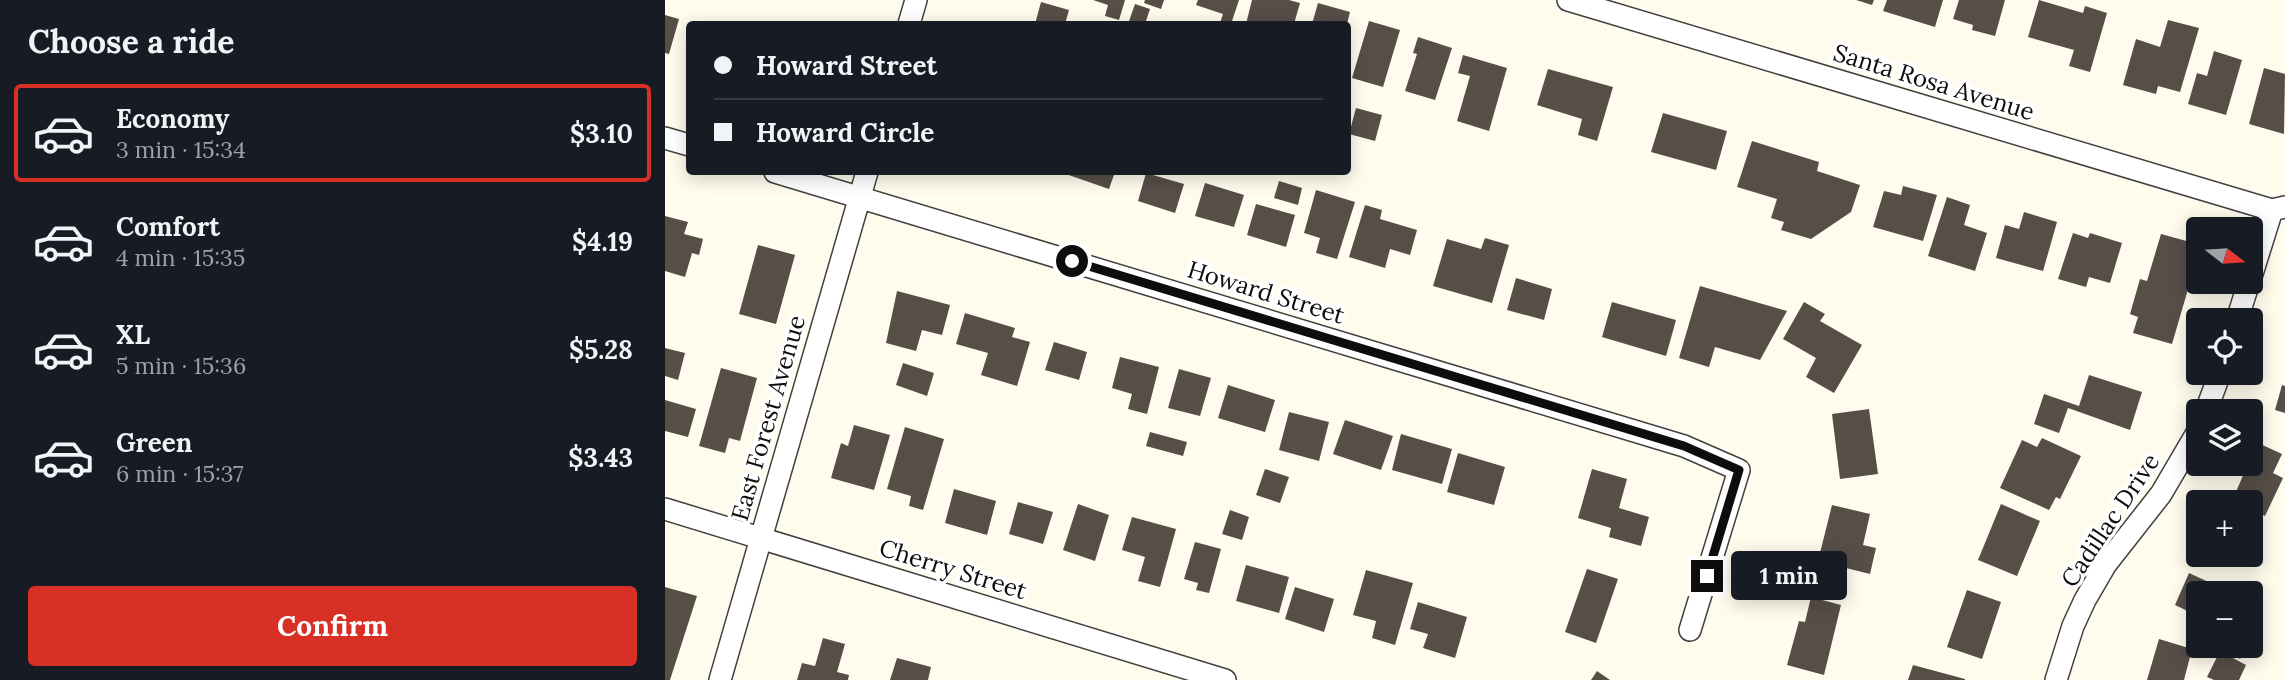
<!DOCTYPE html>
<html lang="en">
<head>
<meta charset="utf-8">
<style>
	body { margin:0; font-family:Lora,serif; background:#242831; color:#f1f3f6; height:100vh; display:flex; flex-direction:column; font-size:26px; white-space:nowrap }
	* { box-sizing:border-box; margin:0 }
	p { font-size:23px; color:#9ea1a6 }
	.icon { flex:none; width:38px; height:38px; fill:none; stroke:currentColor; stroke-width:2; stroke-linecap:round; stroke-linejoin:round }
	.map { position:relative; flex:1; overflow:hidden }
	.panel { display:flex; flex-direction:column; background:#171b24; width:665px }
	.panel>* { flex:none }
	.banner { position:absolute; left:21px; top:21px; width:665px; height:154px; border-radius:7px; box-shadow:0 4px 18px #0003; display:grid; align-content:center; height:154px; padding:0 28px; background:#171b24 }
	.needle { width:46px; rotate:107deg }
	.tools { position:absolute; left:1521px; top:217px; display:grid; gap:14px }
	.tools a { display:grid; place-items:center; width:77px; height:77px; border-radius:7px; background:#171b24; box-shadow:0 4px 18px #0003; font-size:35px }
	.end { position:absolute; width:32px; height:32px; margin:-16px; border:9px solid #0d0d0d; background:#fff; box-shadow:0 0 0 4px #fff }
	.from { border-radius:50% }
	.bubble { position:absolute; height:49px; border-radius:7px; background:#171b24; box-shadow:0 4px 18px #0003; font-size:23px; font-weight:700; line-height:49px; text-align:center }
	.banner b { display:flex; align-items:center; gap:24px; height:66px; font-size:26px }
	.banner b+b { border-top:2px solid #363941 }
	.banner i { width:18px; height:18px; background:#f1f3f6 }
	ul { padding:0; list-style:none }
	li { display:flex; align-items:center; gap:21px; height:98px; margin:0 14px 10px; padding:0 14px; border:4px solid transparent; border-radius:7px }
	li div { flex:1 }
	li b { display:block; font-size:26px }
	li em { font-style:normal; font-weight:700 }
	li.selected { border-color:#d93025 }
	li>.icon { width:63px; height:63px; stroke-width:1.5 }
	h2 { padding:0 28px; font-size:32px; line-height:84px }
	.cta { display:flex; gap:14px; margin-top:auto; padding:14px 28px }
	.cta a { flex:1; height:80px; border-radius:7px; background:#d93025; color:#fff; font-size:28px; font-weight:700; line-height:80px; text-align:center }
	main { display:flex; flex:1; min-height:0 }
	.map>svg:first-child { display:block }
	.building { fill:#574e48 }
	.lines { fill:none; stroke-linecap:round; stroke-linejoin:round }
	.street-casing { stroke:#404040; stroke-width:24 }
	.street { stroke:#fff; stroke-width:21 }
	.route { stroke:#0d0d0d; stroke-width:9 }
	.labels { text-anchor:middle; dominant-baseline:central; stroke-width:7; stroke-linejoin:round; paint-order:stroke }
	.street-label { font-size:24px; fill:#0d0d0d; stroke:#fff }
</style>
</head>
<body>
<main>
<section class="panel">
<h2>Choose a ride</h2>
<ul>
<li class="selected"><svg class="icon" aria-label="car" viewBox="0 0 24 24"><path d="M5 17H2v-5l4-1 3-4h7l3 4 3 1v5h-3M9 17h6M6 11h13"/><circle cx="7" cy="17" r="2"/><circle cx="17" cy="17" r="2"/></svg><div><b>Economy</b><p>3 min · 15:34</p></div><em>$3.10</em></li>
<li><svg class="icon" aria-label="car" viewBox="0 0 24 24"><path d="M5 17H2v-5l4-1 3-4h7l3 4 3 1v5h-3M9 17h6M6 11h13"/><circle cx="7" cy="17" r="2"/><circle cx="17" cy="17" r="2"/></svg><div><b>Comfort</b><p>4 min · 15:35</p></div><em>$4.19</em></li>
<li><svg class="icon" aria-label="car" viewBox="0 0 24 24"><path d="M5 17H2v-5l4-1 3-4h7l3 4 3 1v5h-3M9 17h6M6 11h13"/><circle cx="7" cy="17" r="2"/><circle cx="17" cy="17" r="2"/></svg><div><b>XL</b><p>5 min · 15:36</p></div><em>$5.28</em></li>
<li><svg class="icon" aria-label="car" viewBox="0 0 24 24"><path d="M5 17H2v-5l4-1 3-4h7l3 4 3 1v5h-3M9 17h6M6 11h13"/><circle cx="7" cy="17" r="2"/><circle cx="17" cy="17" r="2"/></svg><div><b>Green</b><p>6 min · 15:37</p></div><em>$3.43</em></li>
</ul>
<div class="cta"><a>Confirm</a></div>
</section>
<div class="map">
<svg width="1620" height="680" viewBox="0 0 1620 680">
	<rect width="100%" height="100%" fill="#fffcee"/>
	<path class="building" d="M428 0H460L454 20 440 16 443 5Z
		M480 0H499L496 9 479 3Z
		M533 0H574L566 24 555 23 558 14 531 5Z
		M587 0H624L635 3 629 24H581Z
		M1191 0H1209L1207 5Z
		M1222 0H1278L1270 27 1218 11Z
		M1294 0H1340L1330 36 1307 30 1308 25 1288 19Z
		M1374 0 1418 13 1420 6 1442 13 1425 72 1404 66 1409 50 1363 37Z
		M376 2 404 10 400 24H370Z
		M653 3 685 12 682 24H647Z
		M470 4 485 9 480 24H463Z
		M0 15 14 19 4 54 0 53Z
		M1503 20 1534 28 1515 92 1493 86 1491 94 1458 85 1471 39 1495 47Z
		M704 21 735 30 718 87 687 78Z
		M753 37 787 48 770 100 740 91 752 54 748 53Z
		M1549 51 1577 60 1561 115 1523 104 1532 73 1542 76Z
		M798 55 842 68 824 131 792 121 805 76 793 73Z
		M1599 68 1620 74 1619 134 1584 124Z
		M883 69 948 87 932 141 913 135 917 119 872 105Z
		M691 108 717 115 710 141 684 134Z
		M998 113 1062 131 1051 170 986 152Z
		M1087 141 1154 162 1152 171 1195 185 1186 212 1146 239 1116 230 1119 222 1106 218 1112 199 1072 187Z
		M395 172H450L444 189Z
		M481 173 519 184 510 213 473 201Z
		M614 181 637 188 633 205 609 198Z
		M540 183 579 195 569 227 530 216Z
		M1238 186 1272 195 1258 241 1208 227 1219 191 1236 195Z
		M651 190 690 202 672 259 651 253 655 238 639 233Z
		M1282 197 1305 205 1299 225 1322 233 1310 271 1263 256Z
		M591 204 630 215 621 247 582 235Z
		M700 205 717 210 715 219 752 230 745 255 725 249 720 268 684 257Z
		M1359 212 1392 222 1378 271 1331 258 1340 225 1354 229Z
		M0 216 23 222 19 234 38 239 34 255 27 253 20 277 0 271Z
		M1408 233 1423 238 1425 233 1457 243 1445 283 1424 277 1421 287 1393 279Z
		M1496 234 1525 242 1521 258 1531 262 1507 344 1468 333 1473 317 1465 314 1475 279 1482 281Z
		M820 238 844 245 827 303 768 286 782 239 816 249Z
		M93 245 130 255 111 324 74 314Z
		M851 278 887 289 879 320 842 310Z
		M1035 286 1122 311 1095 360 1050 347 1044 367 1014 358Z
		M232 291 285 305 277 335 257 330 251 351 221 343Z
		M947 302 1011 320 1001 356 937 337Z
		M1139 302 1160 314 1155 321 1197 345 1169 393 1141 377 1151 358 1118 339Z
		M300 313 350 328 347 337 365 342 352 386 316 375 323 353 291 344Z
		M389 342 422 352 414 380 380 370Z
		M0 348 20 353 13 380 0 376Z
		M455 357 494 367 482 414 463 409 467 394 447 388Z
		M238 363 269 373 262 396 231 385Z
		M56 368 92 378 75 441 64 438 60 453 34 446Z
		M514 369 546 378 535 416 503 408Z
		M1424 375 1477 392 1465 430 1403 408 1394 433 1369 424 1379 394 1414 406Z
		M563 385 610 400 600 432 553 418Z
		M1617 385 1620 386V413L1610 410Z
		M0 400 31 409 23 437 0 431Z
		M1204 409 1213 474 1175 479 1167 414Z
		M624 412 664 422 654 461 614 450Z
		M680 420 728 436 716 470 668 454Z
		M189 425 225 435 209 490 166 478 176 443 183 446Z
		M240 427 279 439 258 510 244 506 246 496 222 489Z
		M485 432 522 442 518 456 481 446Z
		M736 434 787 449 777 484 727 470Z
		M1377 438 1416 456 1395 499 1391 497 1384 510 1335 488 1357 440 1372 447Z
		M1593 443 1617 454 1608 473 1618 478 1600 516 1586 509V502L1567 501 1583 464H1586Z
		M793 453 840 467 829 505 782 492Z
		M600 469 624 477 615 503 591 495Z
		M927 469 962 479 954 508 984 517 976 546 944 537 946 528 913 518Z
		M289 489 331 501 322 535 280 523Z
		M353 502 388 512 378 544 344 534Z
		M413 504 444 515 430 561 398 550Z
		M1336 504 1375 521 1352 576 1313 560Z
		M1167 505 1205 514 1198 545 1211 548 1205 574 1153 561Z
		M565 510 584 517 577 540 557 534Z
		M467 517 511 529 495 587 473 581 480 557 457 550Z
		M530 542 556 549 544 593 531 590 533 583 519 579Z
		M581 565 624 577 614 613 571 601Z
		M922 569 953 579 931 643 900 632Z
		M701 570 748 583 730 645 707 638 711 621 688 615Z
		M1524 573 1563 591 1562 593H1533V616L1510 605Z
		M0 587 32 596 5 680H0Z
		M630 587 669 599 659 632 620 619Z
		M1302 590 1336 602 1317 659 1282 647Z
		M1146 597 1176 605 1159 675 1122 665 1134 621 1140 622Z
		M753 602 802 617 790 658 758 648 763 634 745 629Z
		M158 638 180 644 172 672 184 675 183 680H132L137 663 150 666Z
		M1494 639 1527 649 1519 680H1482Z
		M1551 646H1582L1575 659Z
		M1555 651 1581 665 1574 680H1549L1542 677Z
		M232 658 266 667 263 680H225Z
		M1248 665 1300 679V680H1243Z
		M932 671 945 680H926Z"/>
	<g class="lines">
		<g class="street-casing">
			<path id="street" d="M903 0 1607 210 1620 207
				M244 24 251 0
				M0 138 24 145
				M110 172 1019 446 1074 470 1025 630
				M1586 277 1607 210
				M1572 320 1584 282
				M1541 411 1555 373
				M0 509 560 680
				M55 680 202 172
				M1391 680 1408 626 1420 600 1441 564 1496 494 1533 431"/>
		</g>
		<use href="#street" class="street"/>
	</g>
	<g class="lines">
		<path class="route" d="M407 261 1019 446 1074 470 1042 576"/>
	</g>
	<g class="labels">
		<g class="street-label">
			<text transform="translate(1269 82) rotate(17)">Santa Rosa Avenue</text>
			<text transform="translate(601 292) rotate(17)">Howard Street</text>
			<text transform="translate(103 418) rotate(-74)">East Forest Avenue</text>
			<text transform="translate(1445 520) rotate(-56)">Cadillac Drive</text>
			<text transform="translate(288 569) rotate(17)">Cherry Street</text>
		</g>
	</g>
</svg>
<div class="tools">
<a><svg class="needle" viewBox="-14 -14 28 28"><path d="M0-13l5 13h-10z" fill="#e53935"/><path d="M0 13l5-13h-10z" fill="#9ea1a6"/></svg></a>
<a><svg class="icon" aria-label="locate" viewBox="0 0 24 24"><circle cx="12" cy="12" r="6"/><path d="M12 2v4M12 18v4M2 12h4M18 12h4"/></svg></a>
<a><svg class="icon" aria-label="layers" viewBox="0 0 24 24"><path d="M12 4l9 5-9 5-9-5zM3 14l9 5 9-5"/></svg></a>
<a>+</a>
<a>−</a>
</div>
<i class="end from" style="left:407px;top:261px"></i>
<i class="end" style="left:1042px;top:576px"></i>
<div class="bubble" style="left:1066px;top:551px;width:116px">1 min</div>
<div class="banner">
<b><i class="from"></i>Howard Street</b>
<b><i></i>Howard Circle</b>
</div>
</div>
</main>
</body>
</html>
